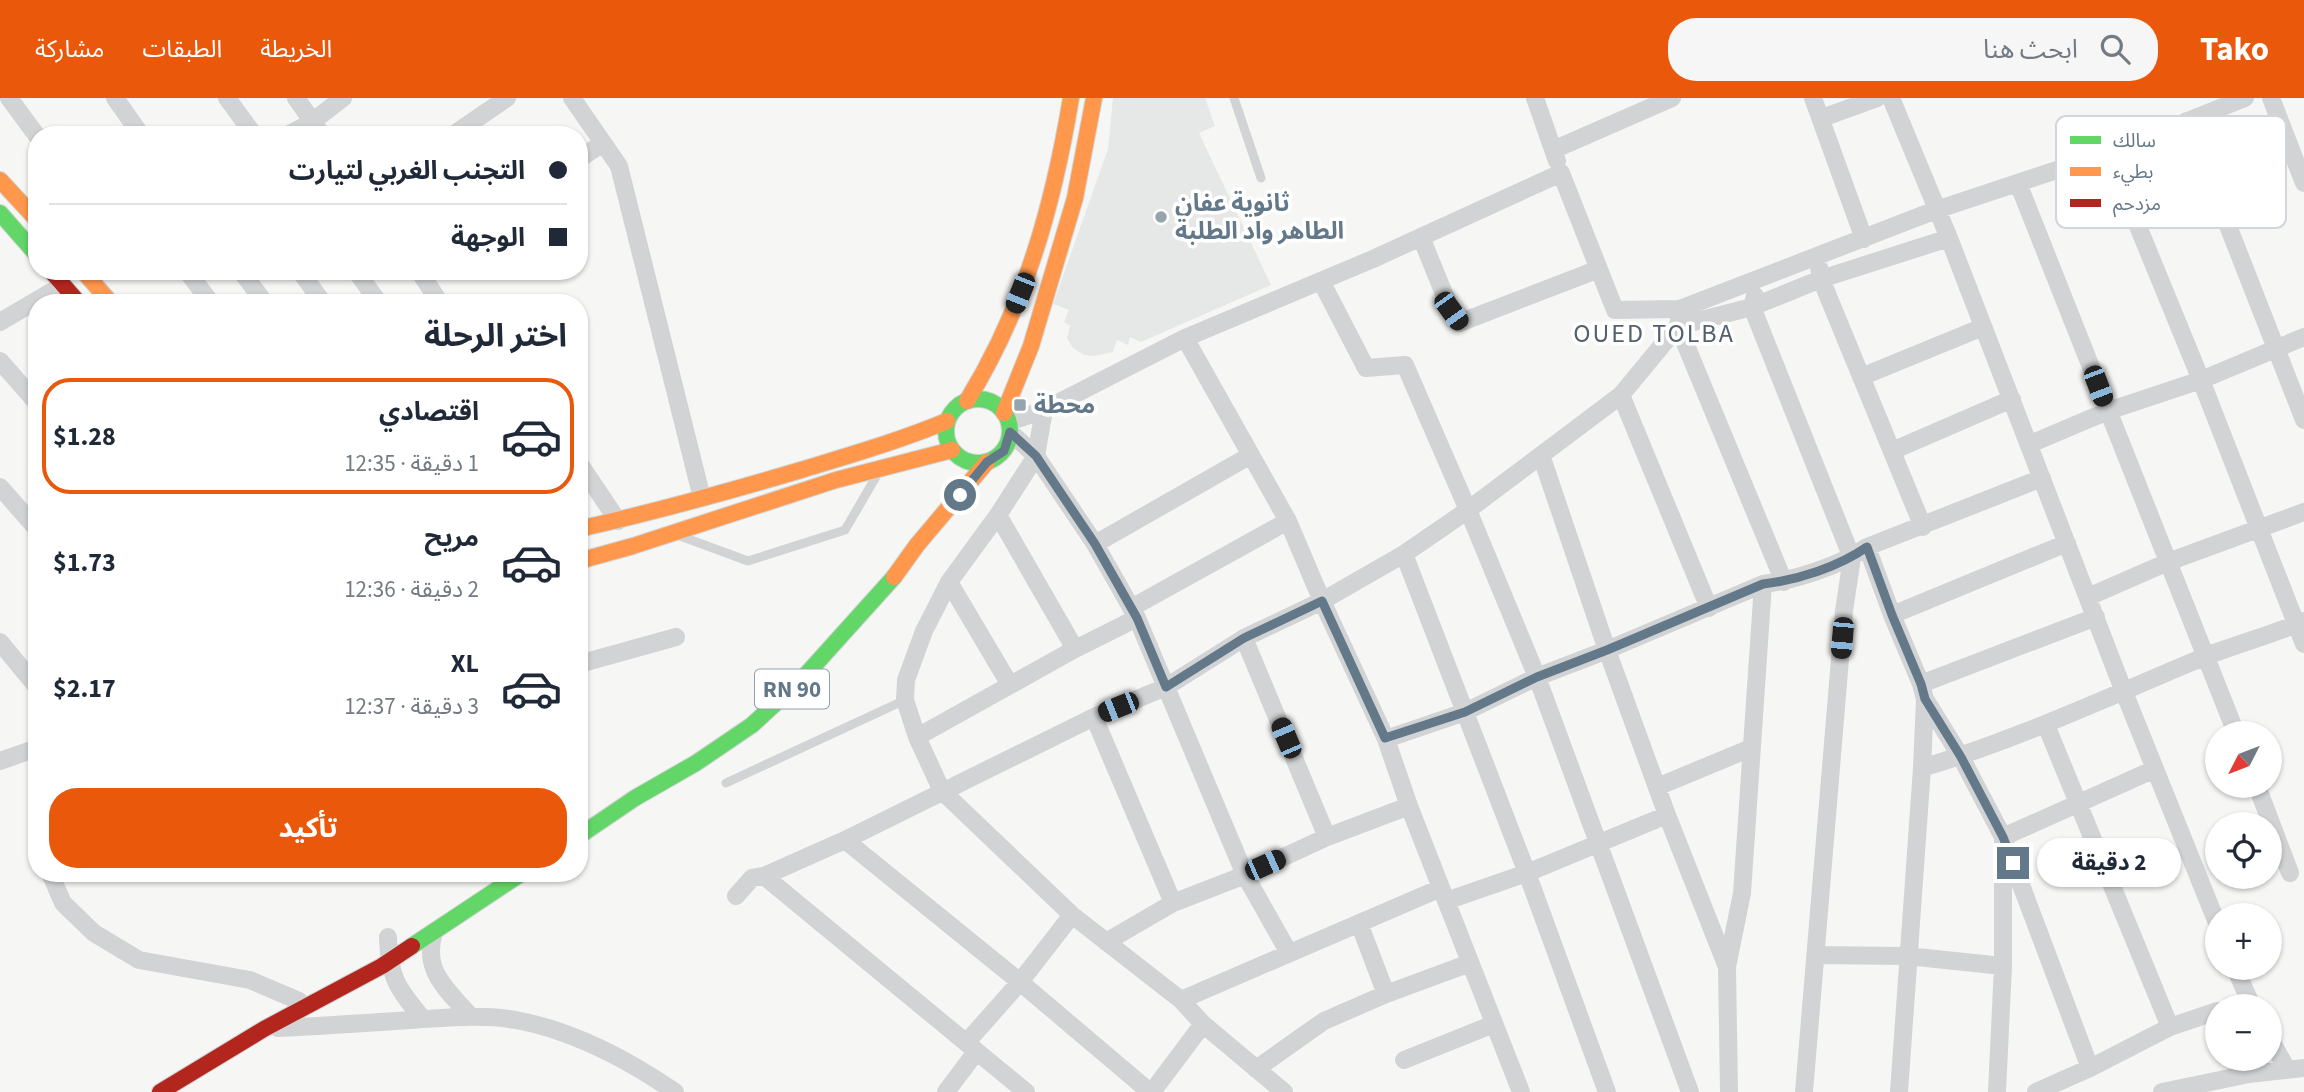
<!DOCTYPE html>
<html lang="ar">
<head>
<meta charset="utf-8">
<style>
	body { margin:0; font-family:"Source Sans 3","Noto Sans Arabic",sans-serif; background:#f6f6f7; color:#1f2937; direction:rtl; height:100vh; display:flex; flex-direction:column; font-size:26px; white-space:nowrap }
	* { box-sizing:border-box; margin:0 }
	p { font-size:23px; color:#747a83 }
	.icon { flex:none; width:38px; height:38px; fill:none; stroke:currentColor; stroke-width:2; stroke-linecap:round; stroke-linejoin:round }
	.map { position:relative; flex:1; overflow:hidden; direction:ltr }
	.side { position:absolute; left:28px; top:196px; width:560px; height:588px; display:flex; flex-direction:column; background:#fff; border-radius:28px; box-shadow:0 2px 5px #0004; direction:rtl }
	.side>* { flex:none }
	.hud { position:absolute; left:28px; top:28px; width:560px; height:154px; border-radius:28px; box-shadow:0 2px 5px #0004; direction:rtl; display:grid; align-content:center; height:154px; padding:0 21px; background:#fff }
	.needle { width:46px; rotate:228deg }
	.controls { position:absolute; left:2205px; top:623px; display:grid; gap:14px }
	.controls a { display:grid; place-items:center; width:77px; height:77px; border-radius:50%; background:#fff; box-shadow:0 2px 5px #0004; font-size:35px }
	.end { position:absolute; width:32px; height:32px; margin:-16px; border:9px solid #637888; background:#fff; box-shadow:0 0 0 4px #fff }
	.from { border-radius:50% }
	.bubble { position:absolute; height:49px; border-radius:24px; background:#fff; box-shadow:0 2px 5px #0004; font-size:23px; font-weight:700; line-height:49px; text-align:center; direction:rtl }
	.car { position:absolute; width:21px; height:42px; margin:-21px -10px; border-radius:9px; box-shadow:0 0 5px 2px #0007; background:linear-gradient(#222 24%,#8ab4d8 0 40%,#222 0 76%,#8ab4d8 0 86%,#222 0) }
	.hud b { display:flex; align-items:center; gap:24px; height:66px; font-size:26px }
	.hud b+b { border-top:2px solid #e0e1e3 }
	.hud i { width:18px; height:18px; background:#1f2937 }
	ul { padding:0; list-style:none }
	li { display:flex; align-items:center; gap:21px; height:116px; margin:0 14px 10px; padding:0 7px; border:4px solid transparent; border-radius:28px }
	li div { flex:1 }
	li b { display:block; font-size:26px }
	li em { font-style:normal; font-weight:700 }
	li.current { border-color:#ea580c }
	li>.icon { width:63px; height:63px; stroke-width:1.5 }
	h2 { padding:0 21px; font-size:32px; line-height:84px }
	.cta { display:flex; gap:14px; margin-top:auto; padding:14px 21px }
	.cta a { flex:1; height:80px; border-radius:28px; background:#ea580c; color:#fff; font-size:28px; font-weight:700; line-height:80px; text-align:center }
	header { display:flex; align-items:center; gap:42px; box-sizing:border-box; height:98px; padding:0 35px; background:#ea580c; color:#fff }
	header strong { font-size:33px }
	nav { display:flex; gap:38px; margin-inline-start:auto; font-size:24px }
	.search { width:490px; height:63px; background:#f6f6f7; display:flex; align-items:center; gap:18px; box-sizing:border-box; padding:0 24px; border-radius:28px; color:#747a83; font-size:26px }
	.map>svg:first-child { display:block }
	.built { fill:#e6e8e7 }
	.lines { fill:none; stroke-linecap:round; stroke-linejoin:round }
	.fast-casing { stroke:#d1d4d5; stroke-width:18 }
	.slow-casing { stroke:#d1d4d5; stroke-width:18 }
	.jam-casing { stroke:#d1d4d5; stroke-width:18 }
	.lane { stroke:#d2d3d4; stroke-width:9 }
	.street { stroke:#d2d3d4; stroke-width:18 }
	.fast { stroke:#63d668; stroke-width:16 }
	.slow { stroke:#ff974d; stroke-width:16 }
	.jam { stroke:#b3261e; stroke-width:16 }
	.route { stroke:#637888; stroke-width:9 }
	.poi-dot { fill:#96a4ae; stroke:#fff; stroke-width:2.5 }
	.labels { text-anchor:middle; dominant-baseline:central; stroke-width:7; stroke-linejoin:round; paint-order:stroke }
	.shield { fill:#fff; stroke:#92a0ac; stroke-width:2 }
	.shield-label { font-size:23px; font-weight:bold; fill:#637888 }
	.poi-label { font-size:24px; font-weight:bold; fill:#637888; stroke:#fff; text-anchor:start }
	.neighbourhood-label { font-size:26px; letter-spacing:2px; fill:#52616d; stroke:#fff }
	.key { fill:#fff; stroke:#d0d6db; stroke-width:2 }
	.key-label { font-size:19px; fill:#637888 }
</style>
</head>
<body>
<header>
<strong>Tako</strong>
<div class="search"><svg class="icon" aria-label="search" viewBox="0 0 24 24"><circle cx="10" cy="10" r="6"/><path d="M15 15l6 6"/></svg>ابحث هنا</div>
<nav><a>الخريطة</a><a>الطبقات</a><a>مشاركة</a></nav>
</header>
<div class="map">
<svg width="2304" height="994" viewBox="0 0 2304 994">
	<rect width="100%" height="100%" fill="#f6f7f5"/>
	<path class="built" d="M1113 0H1205L1215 28 1199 35 1271 187 1141 244 1130 239 1128 247 1117 242 1113 254 1094 258 1084 257 1073 250 1067 240 1070 228 1064 224 1069 212 1053 206 1108 51Z"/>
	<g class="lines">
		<g class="fast-casing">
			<path id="fast" d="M0 115 37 157
				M946 333a32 32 0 1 1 64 0a32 32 0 1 1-64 0Z
				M579 738 635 700 696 665 752 627 803 580 894 479
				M412 848 522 775"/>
		</g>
		<g class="slow-casing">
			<path id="slow" d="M0 82 37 122
				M83 173 111 205
				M967 303C1025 208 1053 109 1071 0
				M1004 315 1031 248 1075 100 1094 0
				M579 431C654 414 727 394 801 372 850 357 899 343 947 323
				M579 463 633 448 836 382 952 352
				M894 479 917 447 987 364"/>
		</g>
		<g class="jam-casing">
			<path id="jam" d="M51 173 79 205
				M160 994 264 931 382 868 412 848"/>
		</g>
		<path class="lane" d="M1234 0 1261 80
			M680 438 748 463 845 432 877 377
			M726 685 905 602"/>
		<path class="street" d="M9 0 37 38
			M115 0 141 37
			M227 0 254 37
			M296 0 322 37
			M572 0 619 68 702 400
			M1535 0 1557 63
			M1813 0 1864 141
			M1891 0 1949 140 2124 594 2217 825
			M2271 0 2304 85
			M1822 20 1877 0
			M2187 23 2304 322
			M288 37 312 24 343 0
			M453 37 507 0
			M1553 52 1672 0
			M2108 55 2201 282 2304 546
			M579 61 603 45
			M2018 85 2236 635
			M1421 139 1451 213 1459 225 1599 171
			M1819 169 1821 181 1923 429
			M187 173 211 205
			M241 173 265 205
			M300 173 323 205
			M356 173 379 205
			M419 173 440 205
			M1321 183 1366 270 1405 267 1468 412 1537 579 1690 994
			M1755 198 1752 209 1852 460 1844 513 1804 994
			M1680 217 1678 228 1784 484
			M0 224 63 187
			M1185 240 1288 423 1322 503 1386 641 1409 708 1521 994
			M0 263 37 305
			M1861 279 1983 229
			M1621 297 1709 510
			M1044 312 1036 358 998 417 949 484 924 533 906 582 905 602 917 639 942 693 1072 817 1181 902 1203 926 1284 994
			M1009 324 1044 312 1185 240 1373 161 1561 75 1615 212 1680 211 1936 112 2108 55 2245 0
			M1010 334 1036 358 1095 446 1137 520 1245 777 1289 855
			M2030 346 2108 313 2201 282 2304 239
			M1892 353 2012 301
			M1541 357 1607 552 1667 717 1727 869
			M579 365 618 423
			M0 389 37 431
			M998 417 1075 551
			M1095 446 1251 357
			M1867 449 1892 517 1921 586 1925 601 1961 659 2003 739 2090 970
			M1404 456 1527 775 1607 994
			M949 484 1010 587
			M2088 499 2168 464 2304 414
			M1131 510 1288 423
			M1892 517 2067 445
			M1244 540 1327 739
			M0 544 37 589
			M579 566 676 539
			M1921 586 2096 519
			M1094 619 1173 805
			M2046 627 2170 929
			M917 639 1075 551 1137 520
			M1386 641 1465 614 1537 579 1607 552 1763 486C1796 482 1839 468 1867 449L2042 380
			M0 663 37 650
			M1922 670C2019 641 2110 598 2204 559 2237 546 2271 537 2304 523
			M2257 688 2290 775
			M1657 689 1751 650
			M845 742 1020 884 1150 994
			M50 775 63 805 94 835 139 862 250 882 299 903
			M764 778 1026 994
			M736 798 752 780 764 778 845 742 1094 619 1166 589 1244 540 1322 503 1404 456 1468 412 1621 297 1678 228 1752 209 1821 181 1949 140
			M1446 803 1527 775 1667 717
			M434 834C422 873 447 891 470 918
			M388 839C389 880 398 891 423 921
			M1106 844 1173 805 1245 777 1327 739 1409 708
			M1816 857 1907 858 2003 868
			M2235 870 2252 908
			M1386 896 1470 865
			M1181 902 1441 790
			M2230 908 2248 902
			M278 930C322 928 366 925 410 922 446 920 481 916 516 922 574 933 627 961 675 994
			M2270 941 2287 971
			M966 945 1020 884 1072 817
			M1404 962 1494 926
			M1256 971 1324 923 1386 896 1359 825
			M946 994 976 954
			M1152 994 1203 926
			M1729 994 1727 869 1742 795 1763 486
			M1899 994 1922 670 1925 601
			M1997 994 2003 868V739L2155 671
			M2036 994 2090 970 2170 929 2217 913
			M2162 994 2249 976 2304 970"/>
		<use href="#fast" class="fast"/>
		<use href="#slow" class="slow"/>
		<use href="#jam" class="jam"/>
	</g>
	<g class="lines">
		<path class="route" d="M960 397 987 364 1004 353 1010 334 1036 358 1095 446 1137 520 1166 589 1244 540 1322 503 1385 640 1465 614 1537 579 1607 552 1763 486C1798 482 1838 469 1867 449L1892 517 1921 586 1925 601 1961 659 2003 739 2013 765"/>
	</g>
	<g class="poi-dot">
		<circle cx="1161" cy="119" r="7"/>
		<rect x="1013" y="300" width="14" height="14" rx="3.5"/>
	</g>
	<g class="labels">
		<rect class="shield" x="755" y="571.5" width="74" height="39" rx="5"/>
		<g class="shield-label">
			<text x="792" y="591">RN 90</text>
		</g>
		<g class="poi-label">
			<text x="1175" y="105">ثانوية عفان<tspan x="1175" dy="28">الطاهر واد الطلبة</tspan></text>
			<text x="1034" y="307">محطة</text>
		</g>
		<g class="neighbourhood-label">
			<text x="1654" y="235">OUED TOLBA</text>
		</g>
	</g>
	<rect x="2056" y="18" width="230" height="112" rx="10" class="key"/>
	<rect x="2070" y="38" width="31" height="8" fill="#63d668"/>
	<rect x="2070" y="69" width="31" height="9" fill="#ff974d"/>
	<rect x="2070" y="101" width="31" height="8" fill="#b3261e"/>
	<g class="key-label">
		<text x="2113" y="49">سالك</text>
		<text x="2113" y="80">بطيء</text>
		<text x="2113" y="112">مزدحم</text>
	</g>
</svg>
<div class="controls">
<a><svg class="needle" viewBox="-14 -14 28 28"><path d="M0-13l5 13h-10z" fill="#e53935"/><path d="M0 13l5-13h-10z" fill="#747a83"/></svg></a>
<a><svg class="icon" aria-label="locate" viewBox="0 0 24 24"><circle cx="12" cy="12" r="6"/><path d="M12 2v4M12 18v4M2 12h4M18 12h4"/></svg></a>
<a>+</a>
<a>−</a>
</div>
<i class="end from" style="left:960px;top:397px"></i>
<i class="end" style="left:2013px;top:765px"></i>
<div class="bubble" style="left:2037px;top:740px;width:144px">2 دقيقة</div>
<i class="car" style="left:1020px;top:195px;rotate:202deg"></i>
<i class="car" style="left:1451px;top:213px;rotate:144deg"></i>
<i class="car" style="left:2098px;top:288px;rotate:159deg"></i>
<i class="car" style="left:1842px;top:540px;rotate:185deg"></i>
<i class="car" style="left:1118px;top:609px;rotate:248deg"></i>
<i class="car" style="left:1286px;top:640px;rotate:337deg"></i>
<i class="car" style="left:1265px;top:767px;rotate:66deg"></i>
<div class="hud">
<b><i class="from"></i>التجنب الغربي لتيارت</b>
<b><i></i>الوجهة</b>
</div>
<section class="side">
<h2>اختر الرحلة</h2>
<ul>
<li class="current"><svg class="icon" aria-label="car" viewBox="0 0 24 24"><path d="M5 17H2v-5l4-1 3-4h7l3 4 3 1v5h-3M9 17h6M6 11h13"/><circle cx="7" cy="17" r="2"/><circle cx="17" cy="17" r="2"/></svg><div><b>اقتصادي</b><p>1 دقيقة · 12:35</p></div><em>$1.28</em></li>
<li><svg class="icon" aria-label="car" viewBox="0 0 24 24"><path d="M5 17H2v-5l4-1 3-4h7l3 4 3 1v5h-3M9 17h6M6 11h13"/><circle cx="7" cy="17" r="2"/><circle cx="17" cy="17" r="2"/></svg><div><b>مريح</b><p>2 دقيقة · 12:36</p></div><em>$1.73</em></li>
<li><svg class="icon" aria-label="car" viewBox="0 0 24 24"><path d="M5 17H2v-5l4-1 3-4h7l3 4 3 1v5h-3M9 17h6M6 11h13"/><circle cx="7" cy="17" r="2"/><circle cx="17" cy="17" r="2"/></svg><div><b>XL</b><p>3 دقيقة · 12:37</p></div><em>$2.17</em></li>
</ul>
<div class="cta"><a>تأكيد</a></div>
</section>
</div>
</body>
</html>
